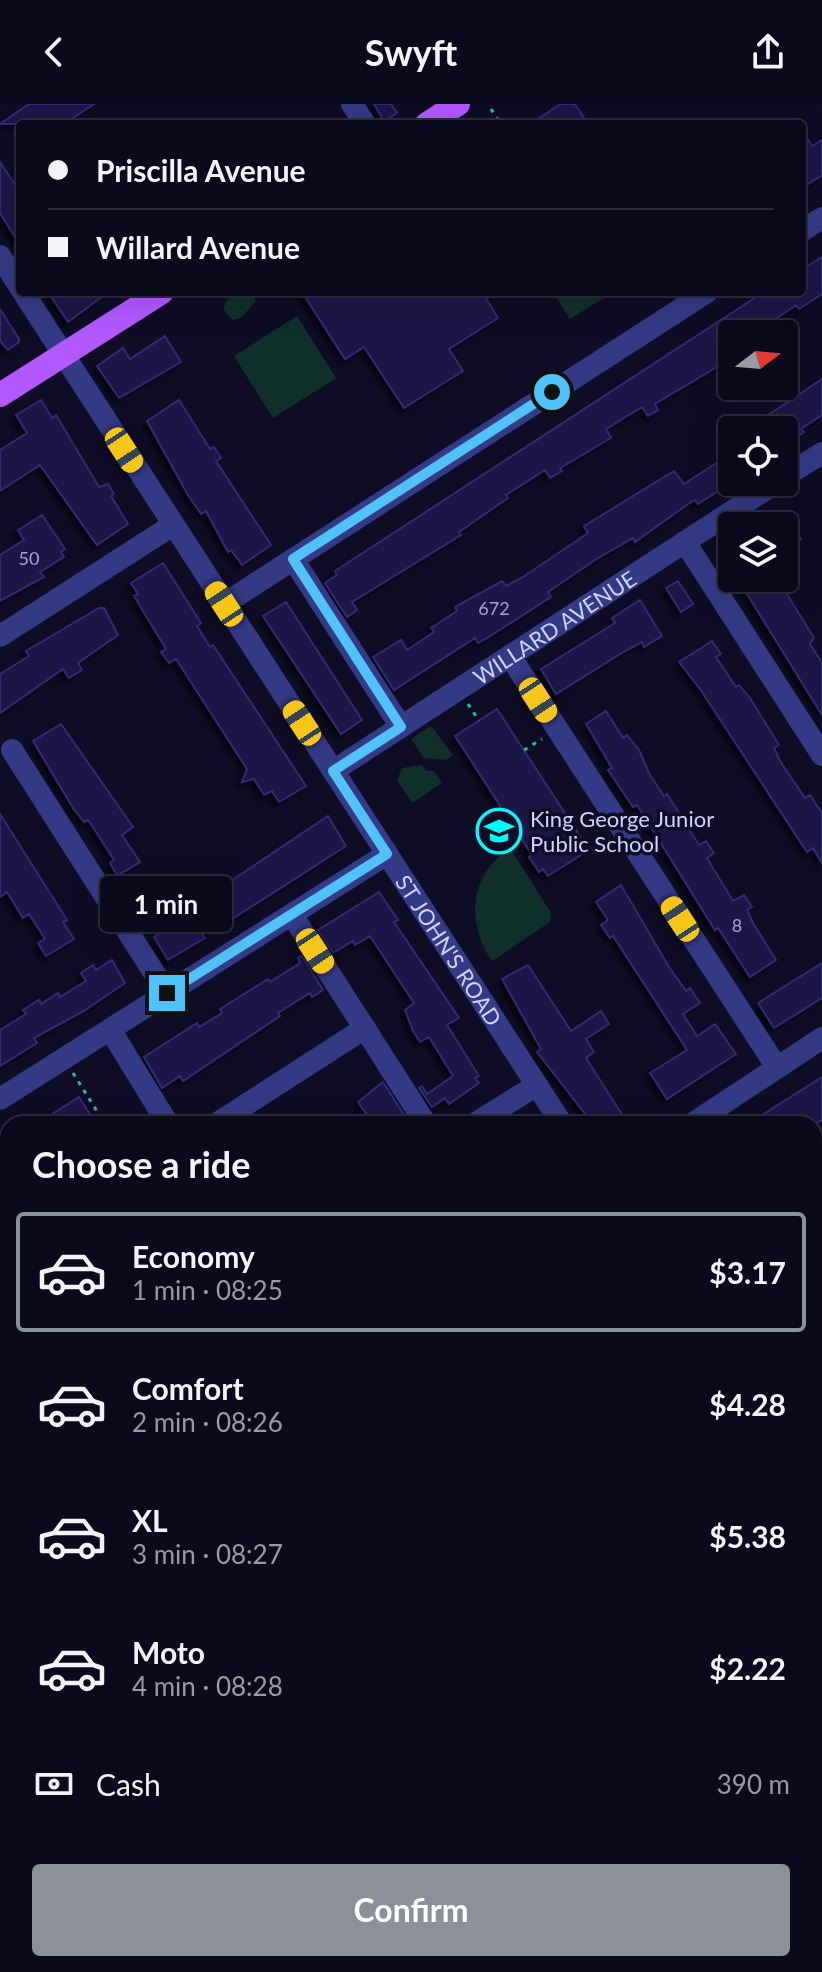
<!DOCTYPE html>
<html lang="en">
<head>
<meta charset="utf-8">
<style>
	body { margin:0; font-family:Lato,sans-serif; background:#191829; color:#f1f3f6; height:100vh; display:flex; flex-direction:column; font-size:30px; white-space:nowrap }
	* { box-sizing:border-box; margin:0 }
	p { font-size:26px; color:#9a9aa3 }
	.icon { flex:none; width:44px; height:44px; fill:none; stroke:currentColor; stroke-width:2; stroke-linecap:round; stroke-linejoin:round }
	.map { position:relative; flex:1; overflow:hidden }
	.panel { position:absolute; left:0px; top:1012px; width:822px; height:856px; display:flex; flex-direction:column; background:#0b0a1c; border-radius:24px 24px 0 0; box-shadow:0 8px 32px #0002,0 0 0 2px #2b2b3b }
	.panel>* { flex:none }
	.top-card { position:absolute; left:16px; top:16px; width:790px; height:176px; border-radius:8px; box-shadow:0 8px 32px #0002,0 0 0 2px #2b2b3b; display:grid; align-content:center; height:176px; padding:0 32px; background:#0b0a1c }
	.needle { width:52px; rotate:74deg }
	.buttons { position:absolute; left:718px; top:216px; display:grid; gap:16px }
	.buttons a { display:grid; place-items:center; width:80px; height:80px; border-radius:8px; background:#0b0a1c; box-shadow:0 8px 32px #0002,0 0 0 2px #2b2b3b; font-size:40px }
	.end { position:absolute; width:36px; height:36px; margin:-18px; border:10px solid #4fc3f7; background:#111; box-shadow:0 0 0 4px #111 }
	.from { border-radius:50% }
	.bubble { position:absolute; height:56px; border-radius:8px; background:#0b0a1c; box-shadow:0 8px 32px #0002,0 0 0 2px #2b2b3b; font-size:26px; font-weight:700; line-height:56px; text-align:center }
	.car { position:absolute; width:24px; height:48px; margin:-24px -12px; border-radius:10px; box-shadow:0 0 6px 2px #0007; background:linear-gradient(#f5c518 24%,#345 0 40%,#f5c518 0 76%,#345 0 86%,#f5c518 0) }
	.top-card b { display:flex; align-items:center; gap:28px; height:76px; font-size:30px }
	.top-card b+b { border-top:2px solid #2b2b3b }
	.top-card i { width:20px; height:20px; background:#f1f3f6 }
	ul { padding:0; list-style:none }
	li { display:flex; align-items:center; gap:24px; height:120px; margin:0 16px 12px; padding:0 16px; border:4px solid transparent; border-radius:8px }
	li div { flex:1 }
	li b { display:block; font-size:30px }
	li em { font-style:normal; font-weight:700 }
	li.selected { border-color:#8c9099 }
	li>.icon { width:72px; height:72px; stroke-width:1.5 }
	h2 { padding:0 32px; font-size:36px; line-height:96px }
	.pay { display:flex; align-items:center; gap:20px; height:88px; padding:0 32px; font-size:30px }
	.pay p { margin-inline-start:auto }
	.action { display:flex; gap:16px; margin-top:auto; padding:16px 32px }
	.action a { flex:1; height:92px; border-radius:8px; background:#8c9099; color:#fff; font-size:32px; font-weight:700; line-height:92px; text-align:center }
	header { display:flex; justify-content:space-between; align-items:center; height:104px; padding:0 32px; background:#0b0a1c; font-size:36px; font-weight:700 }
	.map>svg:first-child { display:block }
	.green { fill:#102f2b }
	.building { fill:#1d1847; stroke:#312974; stroke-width:2; filter:url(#shadow) }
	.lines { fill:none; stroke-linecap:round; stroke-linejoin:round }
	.path { stroke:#27bca6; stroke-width:3; stroke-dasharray:4 6; stroke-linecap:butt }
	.minor { stroke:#353a86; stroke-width:22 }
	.major { stroke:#b158ff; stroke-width:24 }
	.route { stroke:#4fc3f7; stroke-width:10 }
	.labels { text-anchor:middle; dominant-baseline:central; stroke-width:7; stroke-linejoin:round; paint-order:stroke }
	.number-label { font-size:18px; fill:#a5a3d1 }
	.street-label { font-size:22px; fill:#d2d1ff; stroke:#0f0d25 }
	.poi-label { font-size:22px; fill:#d2d1ff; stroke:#0f0d25; text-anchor:start }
</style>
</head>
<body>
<header><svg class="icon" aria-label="back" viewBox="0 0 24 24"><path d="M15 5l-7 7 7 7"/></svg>Swyft<svg class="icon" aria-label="share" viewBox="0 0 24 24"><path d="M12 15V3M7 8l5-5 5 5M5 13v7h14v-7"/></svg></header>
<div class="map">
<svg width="822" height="1868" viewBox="0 0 822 1868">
	<defs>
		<filter id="shadow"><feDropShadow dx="-4.5" dy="4.5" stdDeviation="2" flood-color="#0009"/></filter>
	</defs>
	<rect width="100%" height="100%" fill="#0f0d25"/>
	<path class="green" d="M252 188 256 197 241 214 232 216 223 205C228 191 238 188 252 188Z
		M553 188H613L570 215Z
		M297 212 336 274 273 314 234 252Z
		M431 622 453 651 446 656 424 654 411 635Z
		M422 661 426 667H434L442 679 412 699 397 676 402 664Z
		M510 744 551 809 550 818 492 857C466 819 469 771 510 744Z"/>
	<path class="building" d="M29 0H94L64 20H0Z
		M374 0H391L397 9 384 17Z
		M560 0H575L588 20H531Z
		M802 26 812 42 822 36V71L802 84Z
		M0 58 15 81 20 78V141L0 109Z
		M822 153V190L799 205 796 201 754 230H732V254L655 300 658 306 648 312 642 303 606 325 611 334 560 364 562 367 550 374 545 366 506 391 508 394 459 428 461 431 352 498 357 506 347 513 325 479 337 471 335 467 764 188H802V165Z
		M48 188H108L68 218Z
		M302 188H482L498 214 449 245 463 267 404 304 364 243 345 255Z
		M0 205 19 235V238L8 246 0 237Z
		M165 232 181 258 119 294 97 262 123 244 130 255Z
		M822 275V311L801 325 804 328 784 341V326H746Z
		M41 296 52 314 56 311 99 383 108 380 114 390 111 392 128 420 97 441 40 361 0 387V346L27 329 16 311Z
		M179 296 210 345 214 343 221 354 216 357 271 441 242 461 231 446 228 448 206 407 201 410 188 391 147 317Z
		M732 349V378L698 400 695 396 688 400 635 438 633 434 598 454 548 488 551 493 487 534 478 539 475 534 394 586 373 553 401 536 407 546 434 528 431 524 457 507 455 503 502 477 506 482 523 473 588 429 584 422 674 367 684 380Z
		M784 409 801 435 789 443 784 435Z
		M42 411 65 445 61 448 64 453 40 468 44 473 0 497V451L24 436 18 426Z
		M163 459 201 519 197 522 210 543 213 541 306 682 279 698 272 687 264 691 254 675 242 678 247 665 176 555 169 559 161 548 166 545 134 492 138 490 131 479Z
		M737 474H777L814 534 810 540 822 559V611Z
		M678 477 693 500 681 508 666 484Z
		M640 496 662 532 644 543 642 538 625 547 556 590 541 565 615 519 612 514Z
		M286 498 362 616 341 630 263 512Z
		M99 504H104L118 531 78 559 82 566 69 574 63 565 0 609V570L29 552 26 547Z
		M712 537 721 550 716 553 736 583 739 581 750 594 779 641 774 644 780 657 805 694 810 691 822 709V759L813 744 807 748 700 585 679 558Z
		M497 605 589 746 548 772 543 765 539 768 529 753 532 751 455 632Z
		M606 607 623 634 627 631 639 646 650 671 664 692 667 690 699 741 706 737 714 749 707 754 733 797 744 791 752 803 747 806 753 819 776 856 750 873 718 824 715 826 637 701 633 703 608 666 612 664 586 620Z
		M61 620 133 723 122 731 140 758 122 769 117 771 110 759 114 756 91 720 88 716 84 718 73 704 33 637Z
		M0 710 67 816 63 818 74 835 46 852 38 839 45 835 29 810 23 814 7 788 0 793Z
		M328 712 346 742 226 819 224 816 202 830 205 834 168 856 154 833 210 798 207 793Z
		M621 781 669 863 686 887 690 884 700 899 683 910 697 932 715 920 736 950 667 995 650 969 687 946 613 832 610 834 601 821 608 816 596 798Z
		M379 788 398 816 394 818 459 914 447 921 479 972 475 974 479 979 449 1000 445 994 432 1003 419 984 422 982 427 990 453 972 429 933 420 938 413 927 405 906 414 899 370 832 355 841 353 837 333 849 318 826Z
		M302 852 323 886 312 893 310 889 278 909 280 912 183 977 180 972 162 984 144 953 197 919 199 923 222 909 220 905 268 875 270 878 300 859 298 854Z
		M112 856 125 879 84 907 34 934 37 939 0 962V926L26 910 23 906 39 896 41 900 58 889 60 893 86 877 81 869 93 861 96 866Z
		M822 859V894L774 924 758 899Z
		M528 861 571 927 601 907 609 920 586 935 594 948 586 954 628 1020H593L537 948 541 945 502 875Z
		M822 973V1016L815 1020H748Z
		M383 978 404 1011 390 1020H353L367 1011 358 998Z
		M79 993 96 1020H37Z"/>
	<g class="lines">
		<path class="path" d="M491 5 501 20
			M468 600 479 617
			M524 646 542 635
			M73 969 105 1020"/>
		<g class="minor">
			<path d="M352 0 365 20"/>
			<path d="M802 127 822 114"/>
			<path d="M0 152 20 183"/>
			<path id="s1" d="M23 188 562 1020"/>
			<path d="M784 373 822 349"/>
			<path d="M685 438 822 651"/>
			<path d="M293 455 401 623"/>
			<path d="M224 500 707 188"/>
			<path d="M0 532 173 421"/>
			<path d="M510 552 776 962"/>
			<path d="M12 646 167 889"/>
			<path id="s2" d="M333 667 777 378"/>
			<path d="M292 811 426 1020"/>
			<path d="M111 927 168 1020"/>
			<path d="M0 995 387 750"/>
			<path d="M216 1020 365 924"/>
			<path d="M474 1020 537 981"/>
			<path d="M692 1020 822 934"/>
			<path d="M814 1175 822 1170"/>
			<path d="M0 1276 8 1288"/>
			<path d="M0 1320 8 1315"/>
			<path d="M814 1410 822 1423"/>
			<path d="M814 1459 822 1454"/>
			<path d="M0 1483 8 1478"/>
			<path d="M814 1605 822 1619"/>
			<path d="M0 1650 8 1645"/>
			<path d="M814 1788 822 1783"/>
			<path d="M0 1803 8 1798"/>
			<path d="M814 1827 822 1840"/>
			<path d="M142 1868 157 1860"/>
			<path d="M423 1868 438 1860"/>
			<path d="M692 1868 704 1860"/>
		</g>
		<path class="major" d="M427 20 458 0
			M0 291 162 188"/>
	</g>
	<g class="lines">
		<path class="route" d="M167 889 387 750 333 667 401 623 293 455 552 288"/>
	</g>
	<defs>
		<g id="school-ring" transform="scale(2.3)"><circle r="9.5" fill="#0f0d25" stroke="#00fafc" stroke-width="1.5"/><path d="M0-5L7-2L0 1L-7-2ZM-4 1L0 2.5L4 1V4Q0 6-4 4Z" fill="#00fafc"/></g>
	</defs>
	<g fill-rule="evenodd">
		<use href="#school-ring" x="499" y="727"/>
	</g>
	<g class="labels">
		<g class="number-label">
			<text x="29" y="454">50</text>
			<text x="494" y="504">672</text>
			<text x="737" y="821">8</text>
		</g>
		<g class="street-label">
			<text stroke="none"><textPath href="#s2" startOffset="264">WILLARD AVENUE</textPath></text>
			<text stroke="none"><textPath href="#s1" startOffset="784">ST JOHN'S ROAD</textPath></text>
		</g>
		<g class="poi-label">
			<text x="530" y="714">King George Junior<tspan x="530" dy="25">Public School</tspan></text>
		</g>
	</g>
</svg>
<div class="buttons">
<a><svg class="needle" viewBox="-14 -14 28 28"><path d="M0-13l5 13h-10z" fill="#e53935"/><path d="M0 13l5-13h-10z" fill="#9a9aa3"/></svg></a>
<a><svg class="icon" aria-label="locate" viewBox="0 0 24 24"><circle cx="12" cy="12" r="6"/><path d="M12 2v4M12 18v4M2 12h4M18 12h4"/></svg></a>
<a><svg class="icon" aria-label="layers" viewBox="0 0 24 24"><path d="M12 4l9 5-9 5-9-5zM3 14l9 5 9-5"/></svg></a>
</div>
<i class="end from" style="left:552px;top:288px"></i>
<i class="end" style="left:167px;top:889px"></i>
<div class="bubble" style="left:100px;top:772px;width:132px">1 min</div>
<i class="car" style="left:124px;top:346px;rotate:147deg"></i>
<i class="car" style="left:224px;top:500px;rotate:327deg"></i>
<i class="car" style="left:538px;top:596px;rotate:147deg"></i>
<i class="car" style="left:302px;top:619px;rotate:327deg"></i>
<i class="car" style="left:680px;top:815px;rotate:327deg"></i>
<i class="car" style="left:315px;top:847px;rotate:147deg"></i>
<div class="top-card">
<b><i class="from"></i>Priscilla Avenue</b>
<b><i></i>Willard Avenue</b>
</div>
<section class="panel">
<h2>Choose a ride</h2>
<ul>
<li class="selected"><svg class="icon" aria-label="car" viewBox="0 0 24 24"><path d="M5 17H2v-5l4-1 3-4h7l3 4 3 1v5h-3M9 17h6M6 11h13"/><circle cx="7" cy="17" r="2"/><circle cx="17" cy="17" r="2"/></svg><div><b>Economy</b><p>1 min · 08:25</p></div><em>$3.17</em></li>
<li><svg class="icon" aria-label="car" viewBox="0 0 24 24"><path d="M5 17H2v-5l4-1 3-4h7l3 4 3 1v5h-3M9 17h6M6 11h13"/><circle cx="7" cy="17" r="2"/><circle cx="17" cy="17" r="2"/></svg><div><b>Comfort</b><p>2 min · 08:26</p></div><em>$4.28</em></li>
<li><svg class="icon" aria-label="car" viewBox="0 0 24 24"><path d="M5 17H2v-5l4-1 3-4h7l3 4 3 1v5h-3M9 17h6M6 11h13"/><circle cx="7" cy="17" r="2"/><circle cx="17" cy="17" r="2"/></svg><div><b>XL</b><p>3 min · 08:27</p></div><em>$5.38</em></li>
<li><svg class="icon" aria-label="car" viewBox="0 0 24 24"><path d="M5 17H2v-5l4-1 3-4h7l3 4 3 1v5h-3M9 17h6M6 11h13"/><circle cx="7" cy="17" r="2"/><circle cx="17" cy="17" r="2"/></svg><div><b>Moto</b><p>4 min · 08:28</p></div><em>$2.22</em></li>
</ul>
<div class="pay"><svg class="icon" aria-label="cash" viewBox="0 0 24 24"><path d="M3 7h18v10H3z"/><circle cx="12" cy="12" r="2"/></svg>Cash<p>390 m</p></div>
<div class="action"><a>Confirm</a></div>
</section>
</div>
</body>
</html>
